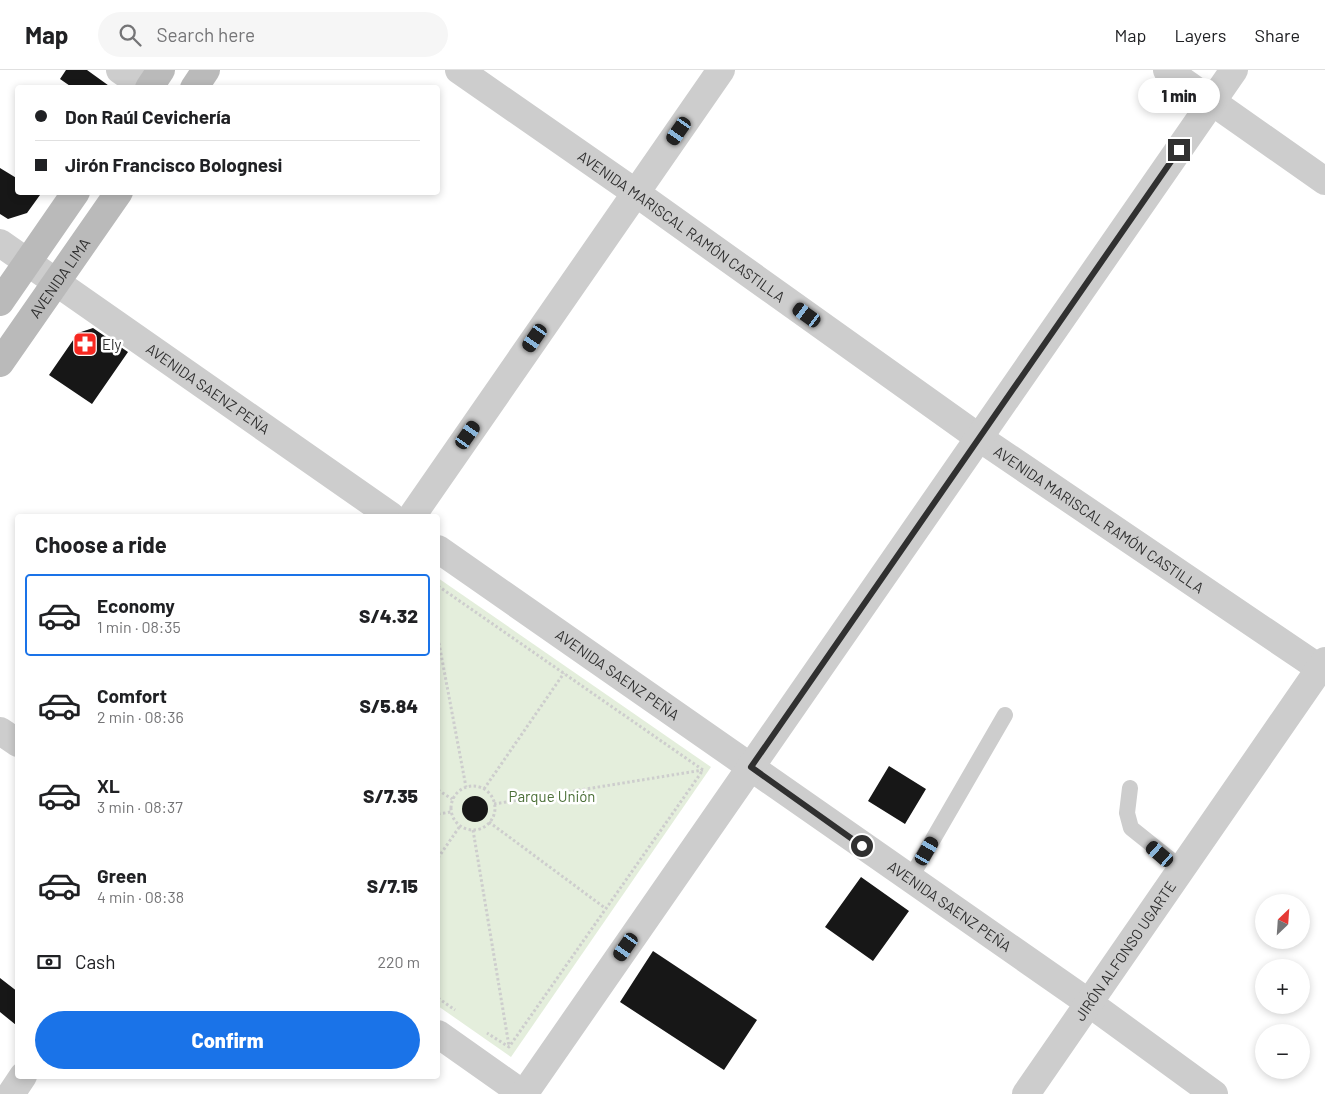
<!DOCTYPE html>
<html lang="en">
<head>
<meta charset="utf-8">
<style>
	body { margin:0; font-family:Barlow,sans-serif; background:#f6f6f6; color:#202124; height:100vh; display:flex; flex-direction:column; font-size:19px; white-space:nowrap }
	* { box-sizing:border-box; margin:0 }
	p { font-size:16px; color:#757577 }
	.icon { flex:none; width:28px; height:28px; fill:none; stroke:currentColor; stroke-width:2; stroke-linecap:round; stroke-linejoin:round }
	.map { position:relative; flex:1; overflow:hidden }
	.drawer { position:absolute; left:15px; top:444px; width:425px; height:565px; display:flex; flex-direction:column; background:#fff; border-radius:5px; box-shadow:0 2px 8px #0003 }
	.drawer>* { flex:none }
	.hud { position:absolute; left:15px; top:15px; width:425px; height:110px; border-radius:5px; box-shadow:0 2px 8px #0003; display:grid; align-content:center; height:110px; padding:0 20px; background:#fff }
	.needle { width:32px; rotate:25deg }
	.fabs { position:absolute; left:1255px; top:824px; display:grid; gap:10px }
	.fabs a { display:grid; place-items:center; width:55px; height:55px; border-radius:50%; background:#fff; box-shadow:0 2px 8px #0003; font-size:25px }
	.end { position:absolute; width:22px; height:22px; margin:-11px; border:6px solid #303030; background:#fff; box-shadow:0 0 0 2px #fff }
	.from { border-radius:50% }
	.bubble { position:absolute; height:35px; border-radius:18px; background:#fff; box-shadow:0 2px 8px #0003; font-size:16px; font-weight:800; line-height:35px; text-align:center }
	.car { position:absolute; width:15px; height:30px; margin:-15px -8px; border-radius:6px; box-shadow:0 0 4px 1px #0007; background:linear-gradient(#222 24%,#8ab4d8 0 40%,#222 0 76%,#8ab4d8 0 86%,#222 0) }
	.hud b { display:flex; align-items:center; gap:18px; height:48px; font-size:19px }
	.hud b+b { border-top:1px solid #e0e0e0 }
	.hud i { width:12px; height:12px; background:#202124 }
	ul { padding:0; list-style:none }
	li { display:flex; align-items:center; gap:15px; height:82px; margin:0 10px 8px; padding:0 10px; border:2px solid transparent; border-radius:5px }
	li div { flex:1 }
	li b { display:block; font-size:19px }
	li em { font-style:normal; font-weight:800 }
	li.on { border-color:#1a73e8 }
	li>.icon { width:45px; height:45px; stroke-width:1.5 }
	h2 { padding:0 20px; font-size:22px; line-height:60px }
	.pay { display:flex; align-items:center; gap:12px; height:55px; padding:0 20px; font-size:19px }
	.pay p { margin-inline-start:auto }
	.cta { display:flex; gap:10px; margin-top:auto; padding:10px 20px }
	.cta a { flex:1; height:58px; border-radius:30px; background:#1a73e8; color:#fff; font-size:20px; font-weight:800; line-height:58px; text-align:center }
	header { display:flex; align-items:center; gap:30px; box-sizing:border-box; height:70px; padding:0 25px; background:#fff; border-bottom:1px solid #e0e0e0 }
	header strong { font-size:24px }
	nav { display:flex; gap:28px; margin-inline-start:auto; font-size:18px }
	.search { width:350px; height:45px; background:#f6f6f6; display:flex; align-items:center; gap:12px; box-sizing:border-box; padding:0 18px; border-radius:28px; color:#757577; font-size:19px }
	.map>svg:first-child { display:block }
	.green { fill:#e4eedc }
	.building { fill:#171717 }
	.lines { fill:none; stroke-linecap:round; stroke-linejoin:round }
	.path { stroke:#cdcdcd; stroke-width:3; stroke-dasharray:2.5 2.5; stroke-linecap:butt }
	.service { stroke:#cdcdcd; stroke-width:16 }
	.minor { stroke:#cdcdcd; stroke-width:28 }
	.secondary { stroke:#bababa; stroke-width:28 }
	.route { stroke:#303030; stroke-width:6 }
	.labels { text-anchor:middle; dominant-baseline:central; stroke-width:5; stroke-linejoin:round; paint-order:stroke }
	.street-label { font-size:15px; fill:#303030; stroke:#fff }
	.poi-label { font-size:15px; fill:#303030; stroke:#fff; text-anchor:start }
	.park-label { font-size:15px; fill:#4c7038; stroke:#fff }
</style>
</head>
<body>
<header>
<strong>Map</strong>
<div class="search"><svg class="icon" aria-label="search" viewBox="0 0 24 24"><circle cx="10" cy="10" r="6"/><path d="M15 15l6 6"/></svg>Search here</div>
<nav><a>Map</a><a>Layers</a><a>Share</a></nav>
</header>
<div class="map">
<svg width="1325" height="1024" viewBox="0 0 1325 1024">
	<rect width="100%" height="100%" fill="#fff"/>
	<path class="green" d="M438 508 711 697 511 987 438 936Z"/>
	<path class="building" d="M66 0H87L112 18H73L60 9Z
		M0 98 18 109V122H37L40 125 27 143 8 149 0 144Z
		M93 258 128 282 92 334 49 305 78 263Z
		M889 696 926 719 905 754 868 731Z
		M462 739a13 13 0 1 1 26 0a13 13 0 1 1-26 0Z
		M861 807 909 841 873 891 825 857Z
		M653 881 757 950 724 1000 620 932Z
		M0 908 18 922 16 955 0 942Z"/>
	<g class="lines">
		<path class="path" d="M438 516 703 700 509 977 487 963
			M438 568 466 717
			M451 738a22 22 0 1 1 44 0a22 22 0 1 1-44 0Z
			M484 719 564 603
			M438 720 452 729
			M494 734 703 700
			M438 744 451 742
			M489 752 605 838
			M473 760 509 976
			M438 788 460 756
			M438 928 455 940"/>
		<path class="service" d="M1130 718 1127 743 1131 758 1181 798
			M910 809 1005 645"/>
		<g class="minor">
			<path d="M120 0 146 18"/>
			<path id="s1" d="M459 0 636 123 978 367 1325 602"/>
			<path d="M1167 0 1325 111"/>
			<path id="s2" d="M0 173 391 446"/>
			<path d="M412 446 721 0"/>
			<path id="s3" d="M438 479 1089 933 1214 1024"/>
			<path d="M0 661 18 673"/>
			<path d="M438 964 523 1024"/>
			<path d="M11 1024 23 1006"/>
			<path d="M524 1024 1234 0"/>
			<path id="s4" d="M1026 1024 1325 591"/>
		</g>
		<g class="secondary">
			<path d="M149 18 161 0"/>
			<path d="M194 18 206 0"/>
			<path d="M0 232 76 122"/>
			<path id="s5" d="M0 293 119 122"/>
		</g>
	</g>
	<g class="lines">
		<path class="route" d="M862 776 751 697 1179 80"/>
	</g>
	<defs>
		<g id="pharmacy-square" transform="scale(1.25)"><rect x="-9" y="-9" width="18" height="18" rx="4" fill="#f72821" stroke="#fff"/><path d="M-2-6h4v4h4v4h-4v4h-4v-4h-4v-4h4Z" fill="#fff"/></g>
	</defs>
	<g fill-rule="evenodd">
		<use href="#pharmacy-square" x="85" y="274"/>
	</g>
	<g class="labels">
		<g class="street-label">
			<text stroke="none"><textPath href="#s1" startOffset="272">AVENIDA MARISCAL RAMÓN CASTILLA</textPath></text>
			<text stroke="none"><textPath href="#s5" startOffset="104">AVENIDA LIMA</textPath></text>
			<text stroke="none"><textPath href="#s2" startOffset="254">AVENIDA SAENZ PEÑA</textPath></text>
			<text stroke="none"><textPath href="#s1" startOffset="782">AVENIDA MARISCAL RAMÓN CASTILLA</textPath></text>
			<text stroke="none"><textPath href="#s3" startOffset="219">AVENIDA SAENZ PEÑA</textPath></text>
			<text stroke="none"><textPath href="#s3" startOffset="624">AVENIDA SAENZ PEÑA</textPath></text>
			<text stroke="none"><textPath href="#s4" startOffset="174">JIRÓN ALFONSO UGARTE</textPath></text>
		</g>
		<g class="poi-label">
			<text x="102" y="274">Ely</text>
		</g>
		<g class="park-label">
			<text x="552" y="726">Parque Unión</text>
		</g>
	</g>
</svg>
<div class="fabs">
<a><svg class="needle" viewBox="-14 -14 28 28"><path d="M0-13l5 13h-10z" fill="#e53935"/><path d="M0 13l5-13h-10z" fill="#757577"/></svg></a>
<a>+</a>
<a>−</a>
</div>
<i class="end from" style="left:862px;top:776px"></i>
<i class="end" style="left:1179px;top:80px"></i>
<div class="bubble" style="left:1138px;top:8px;width:82px">1 min</div>
<i class="car" style="left:679px;top:61px;rotate:215deg"></i>
<i class="car" style="left:807px;top:245px;rotate:306deg"></i>
<i class="car" style="left:535px;top:268px;rotate:215deg"></i>
<i class="car" style="left:468px;top:365px;rotate:35deg"></i>
<i class="car" style="left:927px;top:781px;rotate:30deg"></i>
<i class="car" style="left:1160px;top:784px;rotate:311deg"></i>
<i class="car" style="left:626px;top:877px;rotate:215deg"></i>
<div class="hud">
<b><i class="from"></i>Don Raúl Cevichería</b>
<b><i></i>Jirón Francisco Bolognesi</b>
</div>
<section class="drawer">
<h2>Choose a ride</h2>
<ul>
<li class="on"><svg class="icon" aria-label="car" viewBox="0 0 24 24"><path d="M5 17H2v-5l4-1 3-4h7l3 4 3 1v5h-3M9 17h6M6 11h13"/><circle cx="7" cy="17" r="2"/><circle cx="17" cy="17" r="2"/></svg><div><b>Economy</b><p>1 min · 08:35</p></div><em>S/4.32</em></li>
<li><svg class="icon" aria-label="car" viewBox="0 0 24 24"><path d="M5 17H2v-5l4-1 3-4h7l3 4 3 1v5h-3M9 17h6M6 11h13"/><circle cx="7" cy="17" r="2"/><circle cx="17" cy="17" r="2"/></svg><div><b>Comfort</b><p>2 min · 08:36</p></div><em>S/5.84</em></li>
<li><svg class="icon" aria-label="car" viewBox="0 0 24 24"><path d="M5 17H2v-5l4-1 3-4h7l3 4 3 1v5h-3M9 17h6M6 11h13"/><circle cx="7" cy="17" r="2"/><circle cx="17" cy="17" r="2"/></svg><div><b>XL</b><p>3 min · 08:37</p></div><em>S/7.35</em></li>
<li><svg class="icon" aria-label="car" viewBox="0 0 24 24"><path d="M5 17H2v-5l4-1 3-4h7l3 4 3 1v5h-3M9 17h6M6 11h13"/><circle cx="7" cy="17" r="2"/><circle cx="17" cy="17" r="2"/></svg><div><b>Green</b><p>4 min · 08:38</p></div><em>S/7.15</em></li>
</ul>
<div class="pay"><svg class="icon" aria-label="cash" viewBox="0 0 24 24"><path d="M3 7h18v10H3z"/><circle cx="12" cy="12" r="2"/></svg>Cash<p>220 m</p></div>
<div class="cta"><a>Confirm</a></div>
</section>
</div>
</body>
</html>
